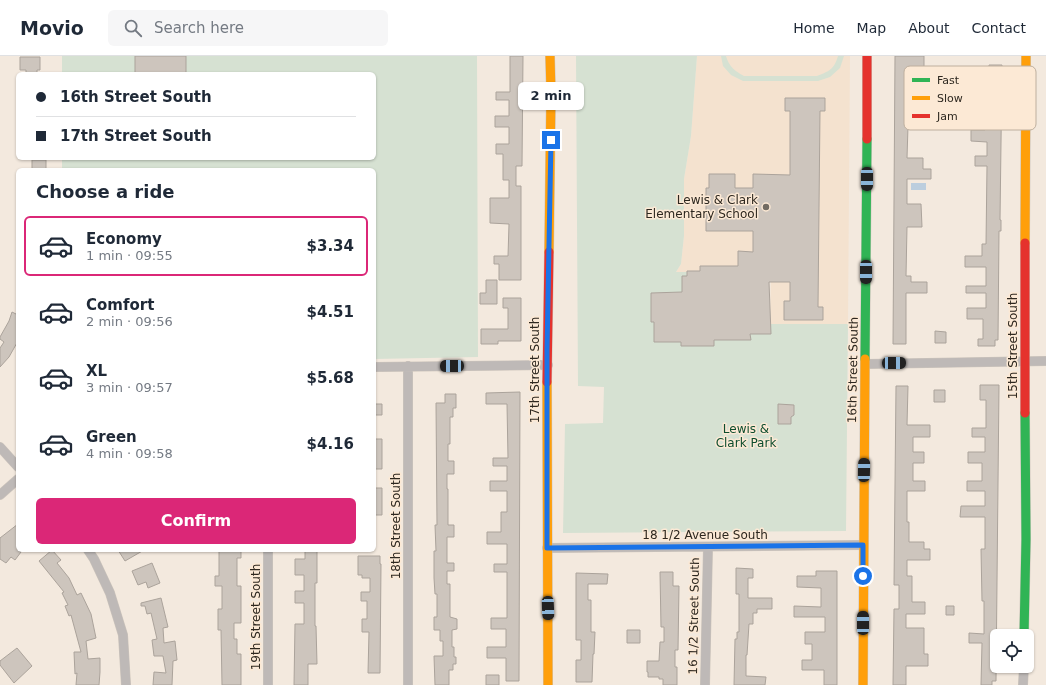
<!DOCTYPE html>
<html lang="en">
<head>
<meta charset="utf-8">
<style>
	body { margin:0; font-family:"DejaVu Sans",sans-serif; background:#f6f6f7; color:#1f2937; height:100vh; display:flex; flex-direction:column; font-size:15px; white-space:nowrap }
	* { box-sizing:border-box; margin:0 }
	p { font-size:13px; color:#747a83 }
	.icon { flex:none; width:22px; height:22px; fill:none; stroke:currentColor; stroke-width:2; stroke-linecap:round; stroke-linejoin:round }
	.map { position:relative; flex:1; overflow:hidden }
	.sheet { position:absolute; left:16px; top:112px; width:360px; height:384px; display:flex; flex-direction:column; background:#fff; border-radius:6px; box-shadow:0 1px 3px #0004 }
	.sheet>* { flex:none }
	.top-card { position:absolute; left:16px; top:16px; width:360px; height:88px; border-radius:6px; box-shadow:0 1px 3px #0004; display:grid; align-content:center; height:88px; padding:0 20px; background:#fff }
	.tools { position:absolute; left:990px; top:573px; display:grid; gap:8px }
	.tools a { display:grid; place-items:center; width:44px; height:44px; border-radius:6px; background:#fff; box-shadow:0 1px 3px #0004; font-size:20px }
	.end { position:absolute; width:18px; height:18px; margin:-9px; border:5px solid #1a73e8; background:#fff; box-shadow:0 0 0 2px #fff }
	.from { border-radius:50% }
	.bubble { position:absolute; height:28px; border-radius:6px; background:#fff; box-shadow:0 1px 3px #0004; font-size:13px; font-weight:700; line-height:28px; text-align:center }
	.car { position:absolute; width:12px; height:24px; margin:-12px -6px; border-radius:5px; box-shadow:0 0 3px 1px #0007; background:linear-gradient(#222 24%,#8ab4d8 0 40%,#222 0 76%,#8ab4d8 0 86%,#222 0) }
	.top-card b { display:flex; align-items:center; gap:14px; height:38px; font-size:15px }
	.top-card b+b { border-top:1px solid #e0e1e3 }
	.top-card i { width:10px; height:10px; background:#1f2937 }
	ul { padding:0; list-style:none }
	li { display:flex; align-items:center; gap:12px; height:60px; margin:0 8px 6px; padding:0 12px; border:2px solid transparent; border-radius:6px }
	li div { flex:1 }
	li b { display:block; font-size:15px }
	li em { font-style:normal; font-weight:700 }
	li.on { border-color:#db2777 }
	li>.icon { width:36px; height:36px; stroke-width:1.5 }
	h2 { padding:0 20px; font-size:18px; line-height:48px }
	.primary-button { display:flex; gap:8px; margin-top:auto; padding:8px 20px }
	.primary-button a { flex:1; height:46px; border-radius:6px; background:#db2777; color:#fff; font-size:16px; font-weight:700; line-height:46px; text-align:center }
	header { display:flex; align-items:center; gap:24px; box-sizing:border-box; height:56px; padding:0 20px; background:#fff; border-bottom:1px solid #e0e1e3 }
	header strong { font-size:19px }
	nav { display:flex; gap:22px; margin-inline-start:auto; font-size:14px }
	.search { width:280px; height:36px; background:#f6f6f7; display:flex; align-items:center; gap:10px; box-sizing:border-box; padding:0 14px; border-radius:6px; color:#747a83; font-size:15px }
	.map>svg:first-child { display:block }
	.built { fill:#f4e2cf }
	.green { fill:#d6e1d2 }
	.water { fill:#bccede }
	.building { fill:#cdc5bd; stroke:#aba39b }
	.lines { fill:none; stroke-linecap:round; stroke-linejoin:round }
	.street-casing { stroke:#cec6bd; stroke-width:10 }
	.fast-casing { stroke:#cec6bd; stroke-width:10 }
	.slow-casing { stroke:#cec6bd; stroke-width:10 }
	.jam-casing { stroke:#cec6bd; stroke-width:10 }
	.street { stroke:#beb9b7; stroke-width:9 }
	.fast { stroke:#30b455; stroke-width:9 }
	.slow { stroke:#ff9f0a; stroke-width:9 }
	.jam { stroke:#e5322d; stroke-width:9 }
	.route { stroke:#1a73e8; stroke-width:5 }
	.poi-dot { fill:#726b62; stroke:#fce9d5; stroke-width:1.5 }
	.labels { text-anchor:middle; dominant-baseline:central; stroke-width:3; stroke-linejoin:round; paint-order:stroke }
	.poi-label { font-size:12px; fill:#2d271f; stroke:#fce9d5; text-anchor:end }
	.street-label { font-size:12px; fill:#2d271f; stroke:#fce9d5 }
	.park-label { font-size:12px; fill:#0d4d2e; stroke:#fce9d5 }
	.key { fill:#fce9d5; stroke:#beaf9e; stroke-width:1 }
	.key-label { font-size:11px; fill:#2d271f }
</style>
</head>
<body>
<header>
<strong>Movio</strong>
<div class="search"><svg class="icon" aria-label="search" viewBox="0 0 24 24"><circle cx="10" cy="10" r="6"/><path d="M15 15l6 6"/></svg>Search here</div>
<nav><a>Home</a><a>Map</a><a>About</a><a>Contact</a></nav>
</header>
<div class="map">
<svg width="1046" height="629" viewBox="0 0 1046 629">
	<rect width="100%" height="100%" fill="#f3e9de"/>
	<path class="built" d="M697 0H850L848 268H770L771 217 676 216 681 208 684 180V123L691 80Z"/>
	<path class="green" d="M62 0H477L478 301 374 303V114H62V102H374V18H62Z
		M576 0H697L691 80 684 123V180L681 208 676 216H687L685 236 651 237V266H657L654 273V286H681V290H714V284H750V276H757V278H770V268H848L846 475 563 477 565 368 603 367 604 331 578 330Z
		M721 0H726C729 11 735 15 744 20H817C830 15 834 13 838 0H844L840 12 830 21 818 25H743L731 19 723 10Z"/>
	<path class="water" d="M911 127H926V134H911Z"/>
	<path class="building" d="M135 0H186V18H135Z
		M510 0H523L522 110H516V130H521V224H499V208H494V200H508L509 168 490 167V142H509V124H503V98H496V88H509V71H495V60H509V44H496V36H510Z
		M895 0H924V22H908V53H924V62H934V70H908L907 102H923V113H931V123H907V148H921L922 171H907L906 220H911V226H927V237H906V288H893Z
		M20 1H40V14H37V18H26V14H20Z
		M989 9H1002L1000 164H1001V175H999L998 284H995V290H978V283H983V263H967V252H986V237H966V230H986V211H965V200H982V188H986L987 110H975V100H987V86L971 85V74H985V59H972V47L988 48V33H970V22H989Z
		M785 42H825V55H820L818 251H823V264H784V245H790V226H769L771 278H750L751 284H714V290H681V286H654V266H651V237L682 236V220H687V215H700V210H738V195L753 196V175H706V132H709V118H735V132H753V118L790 119V55H785Z
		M32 104H46V114H32Z
		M486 224H497V248H480V237H486Z
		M503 242H521V285H498V288H481V273H508V252H503Z
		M12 256 18 259V285L9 301 0 311V292L4 286 0 283V281L9 265Z
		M935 275 946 276V287H935Z
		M980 329H999L996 625H992V629H981L982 587H969V577L984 578V545H982L981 493H985V461H960L961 450H985V435H967V425H982V407H968V396H985V381H972V372H986V344H980Z
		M896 330H908L907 369H930V381H913V396H924V407H913V425H925V435H907V466H909V486H924V493H930V504H907V520H912V546H925V558H906V572H924V598H928V610H906V629H893L894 553H899V529H894Z
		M934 334H945V346H934Z
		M520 336 519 625H506V602H487V591H506V573H491V562H507V516H494V508H507V488H487V476H501V456H507V435H490V425H507V410H493V402H508L507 348H486V337Z
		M445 338H456V352H453V361H450V388H448V405H454V418H447V433H448V469H454V481H447V507H454V515H447V528H450V561L457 563V573L452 574V591H454V601H456V608H453V614H449V629H435L434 600H443V585H440V574H434V561H437V538H435L434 522V495H436L435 469H437L436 347H445Z
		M374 348H382V359H374Z
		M778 348 794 349V359L791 361V368H778Z
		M374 383H382V413H374Z
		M374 432H382V459H374Z
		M18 468V494L21 496 15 504 11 501 6 507 0 503V482Z
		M52 494 61 504 57 507 69 522 77 539 81 537 91 558 96 582 86 585 88 603 100 602V616L99 629H76L77 617 75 618 74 596H81L71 559 69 560 65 550 68 549 62 537 64 536 39 505Z
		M118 494H144L125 505Z
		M231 494H241V502H237V530H241V567H234V583H237V598H241V629H222L221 574H218V553H222V530H215V520H219V495Z
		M305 494H317V527H315V570H316L317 608H308V629H294L295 568H304V547H295V535H304V519H295V503H305Z
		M358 500H380V508H381L380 617H368L369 576H362V563H367V545H361V536H370V522H362V519H358Z
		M152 507 160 527 148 532 146 526 138 529 132 515Z
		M736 512 753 513V522H748V542H772V553H757V557H753V568H749L747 599H746V620L766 621 765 629H734L735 583H737V576H739V538H736Z
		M816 515H837V629H824V614H802V604H812V588H805V576H825V561H794V550L821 551V532L797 531V520H816Z
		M660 516H673V530H679L678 594H675V611H677V629H663V623H659V621H648V616H647V605H659L660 586H664V571H661Z
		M576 517 608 518 607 528H588V544H591V576H595L594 598H593L592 626H576V604H581V584H576Z
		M161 542 168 571 163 572 164 587 175 585 177 604 173 605 172 629H153L154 616 166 617 163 600H154L152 584 157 583 151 557 147 558 145 550H141V547Z
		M946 550H954V559H946Z
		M627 574H640V587H627Z
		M17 592 32 610 14 627 0 609V605Z
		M486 619H499V629H486Z"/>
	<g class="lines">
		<g class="street-casing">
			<path id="street" d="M866 308 1046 305
				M374 311 548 309
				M0 391 18 411
				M0 439 18 423
				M547 492 863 489
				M88 494 94 503 110 537 123 579 126 629
				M268 629V494
				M408 629V310
				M705 629 708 491
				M1023 629 1024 610"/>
		</g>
		<g class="fast-casing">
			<path id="fast" d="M865 303 867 83
				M1024 580 1026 483 1025 357"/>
		</g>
		<g class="slow-casing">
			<path id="slow" d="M1025 187 1026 0
				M549 196 551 36 550 0
				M547 326 548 629
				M863 629 865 303"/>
		</g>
		<g class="jam-casing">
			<path id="jam" d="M867 83V0
				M1025 187V357
				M547 326 549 196"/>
		</g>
		<use href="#street" class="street"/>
		<use href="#fast" class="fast"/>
		<use href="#slow" class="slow"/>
		<use href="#jam" class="jam"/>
	</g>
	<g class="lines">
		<path class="route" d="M551 84 547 294V492L863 489V520"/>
	</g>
	<circle class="poi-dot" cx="766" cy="151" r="4"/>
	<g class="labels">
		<g class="poi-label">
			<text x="758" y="144">Lewis &amp; Clark<tspan x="758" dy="14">Elementary School</tspan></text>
		</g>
		<g class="street-label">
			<text transform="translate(1013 290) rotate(-90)">15th Street South</text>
			<text transform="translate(535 314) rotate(-90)">17th Street South</text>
			<text transform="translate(853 314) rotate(-89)">16th Street South</text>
			<text transform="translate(396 470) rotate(-90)">18th Street South</text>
			<text x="705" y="479">18 1/2 Avenue South</text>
			<text transform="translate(694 560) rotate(-89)">16 1/2 Street South</text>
			<text transform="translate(256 561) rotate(-90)">19th Street South</text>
		</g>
		<g class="park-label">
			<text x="746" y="373">Lewis &amp;<tspan x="746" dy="14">Clark Park</tspan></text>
		</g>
	</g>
	<rect x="904" y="10" width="132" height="64" rx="6" class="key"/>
	<rect x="912" y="22" width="18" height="4" fill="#30b455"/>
	<rect x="912" y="40" width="18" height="4" fill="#ff9f0a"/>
	<rect x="912" y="58" width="18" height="4" fill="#e5322d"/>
	<g class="key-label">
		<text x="937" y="28">Fast</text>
		<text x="937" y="46">Slow</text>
		<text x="937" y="64">Jam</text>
	</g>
</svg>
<div class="tools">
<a><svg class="icon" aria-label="locate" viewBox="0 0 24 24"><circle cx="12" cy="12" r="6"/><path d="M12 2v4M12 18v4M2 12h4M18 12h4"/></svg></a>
</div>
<i class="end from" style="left:863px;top:520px"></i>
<i class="end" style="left:551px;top:84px"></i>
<div class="bubble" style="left:518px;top:26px;width:66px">2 min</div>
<i class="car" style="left:867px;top:123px;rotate:180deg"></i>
<i class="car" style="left:866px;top:216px;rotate:180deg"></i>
<i class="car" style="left:894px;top:307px;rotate:89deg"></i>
<i class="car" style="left:452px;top:310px;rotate:269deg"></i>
<i class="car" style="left:864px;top:414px;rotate:1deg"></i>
<i class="car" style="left:548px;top:552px;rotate:178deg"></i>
<i class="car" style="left:863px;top:567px;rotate:0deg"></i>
<div class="top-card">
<b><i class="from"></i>16th Street South</b>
<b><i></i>17th Street South</b>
</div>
<section class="sheet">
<h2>Choose a ride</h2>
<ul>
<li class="on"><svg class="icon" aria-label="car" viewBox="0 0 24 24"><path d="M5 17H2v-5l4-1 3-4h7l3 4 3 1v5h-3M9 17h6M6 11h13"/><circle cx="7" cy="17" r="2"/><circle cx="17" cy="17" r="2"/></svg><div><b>Economy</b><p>1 min · 09:55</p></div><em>$3.34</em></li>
<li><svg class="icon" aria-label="car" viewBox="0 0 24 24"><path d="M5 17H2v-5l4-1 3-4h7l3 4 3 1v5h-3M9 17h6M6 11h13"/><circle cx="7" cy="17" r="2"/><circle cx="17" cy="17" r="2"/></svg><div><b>Comfort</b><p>2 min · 09:56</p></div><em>$4.51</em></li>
<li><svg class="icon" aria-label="car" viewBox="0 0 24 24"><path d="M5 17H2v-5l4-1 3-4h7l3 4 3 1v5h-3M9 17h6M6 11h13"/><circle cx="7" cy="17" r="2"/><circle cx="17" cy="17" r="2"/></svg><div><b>XL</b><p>3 min · 09:57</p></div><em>$5.68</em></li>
<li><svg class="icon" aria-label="car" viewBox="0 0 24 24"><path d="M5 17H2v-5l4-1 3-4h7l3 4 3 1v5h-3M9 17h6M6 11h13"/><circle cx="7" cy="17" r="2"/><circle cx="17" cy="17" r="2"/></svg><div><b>Green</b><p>4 min · 09:58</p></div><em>$4.16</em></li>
</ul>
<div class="primary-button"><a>Confirm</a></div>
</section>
</div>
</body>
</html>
